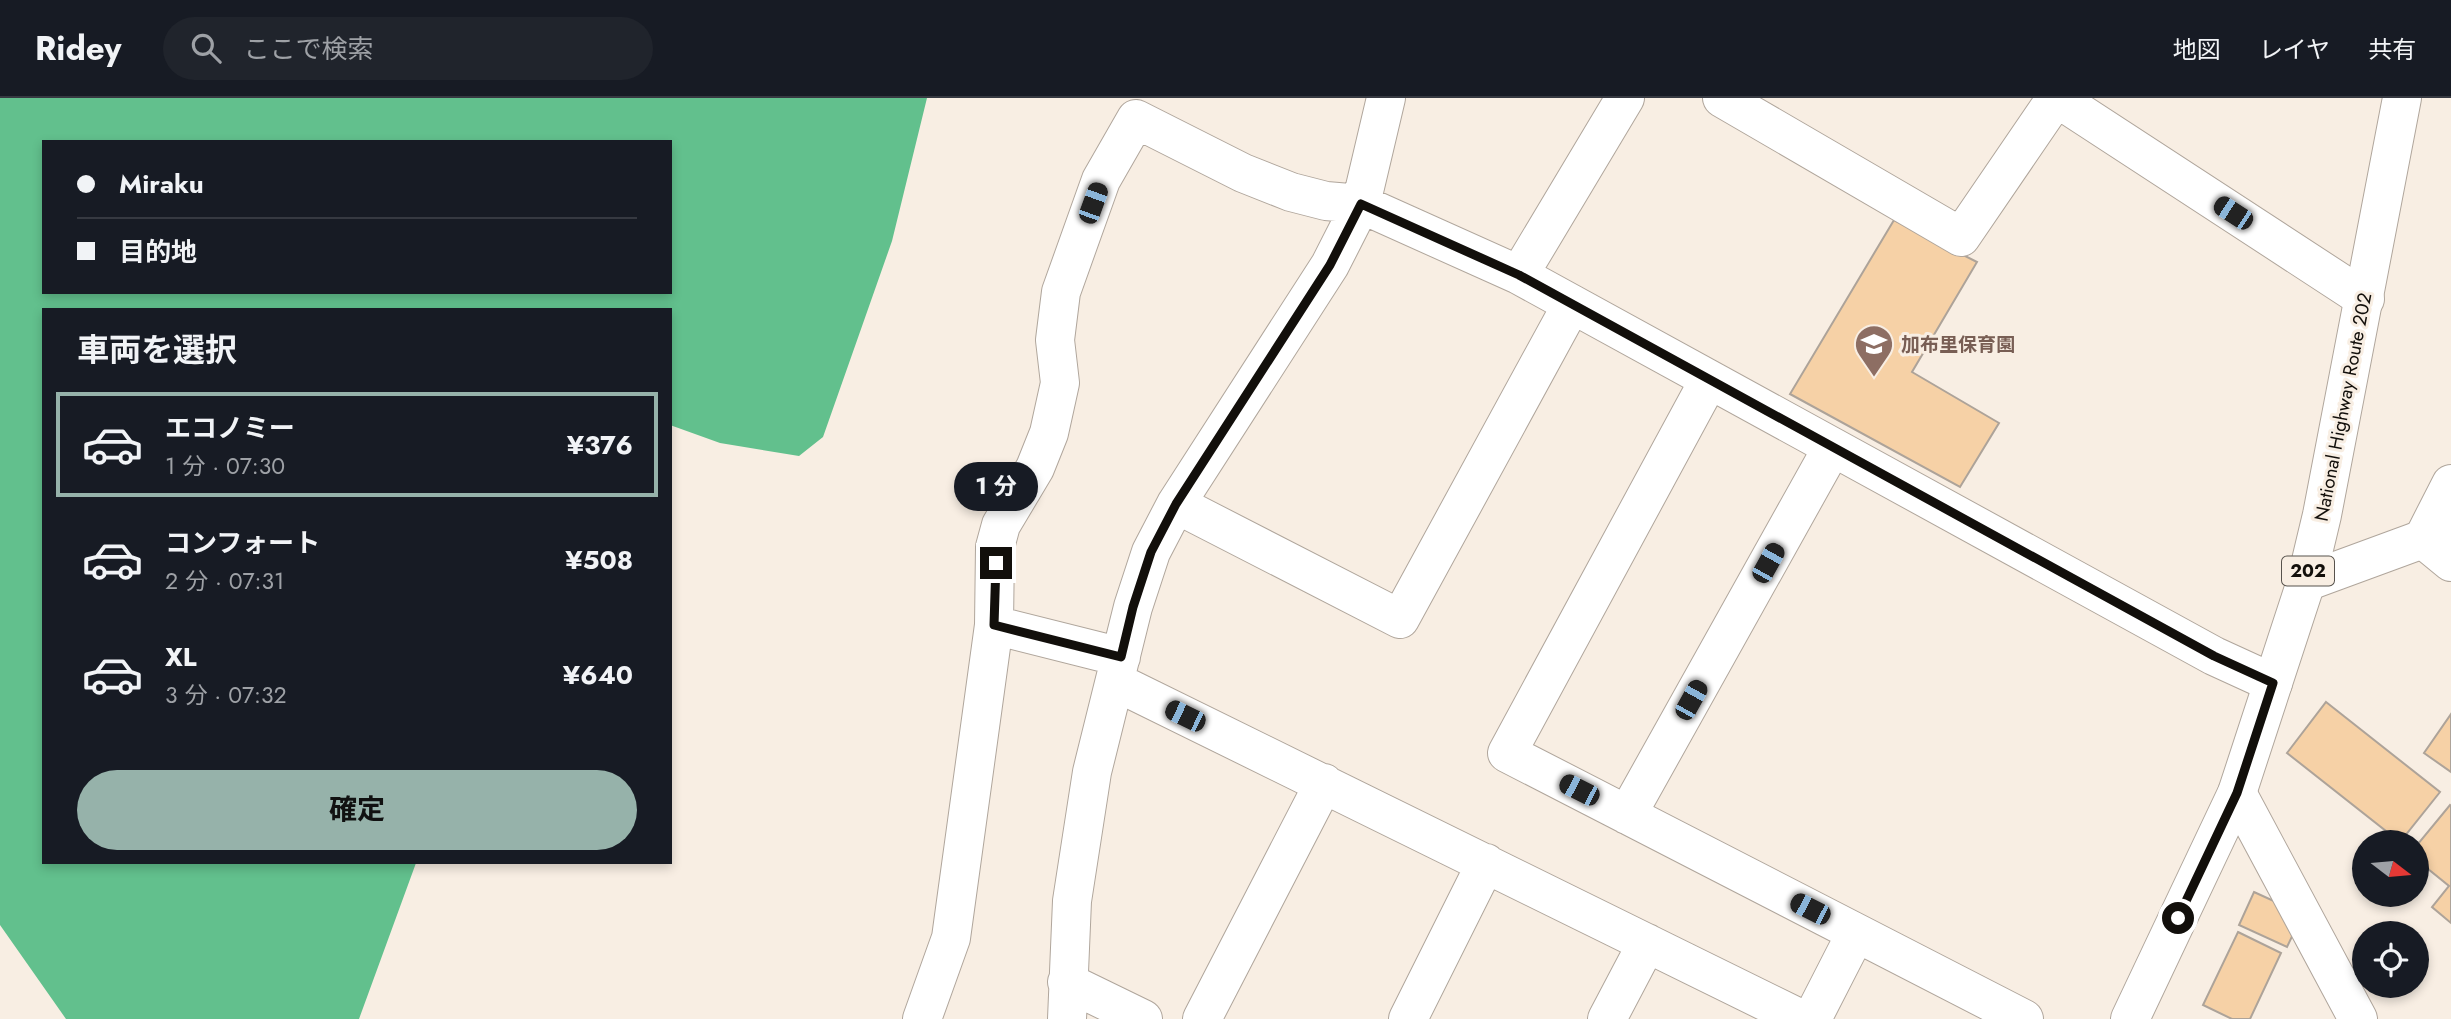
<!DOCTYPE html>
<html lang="ja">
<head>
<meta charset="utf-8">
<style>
	body { margin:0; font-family:Jost,"Noto Sans JP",sans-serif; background:#20242c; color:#f1f3f6; height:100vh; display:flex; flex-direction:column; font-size:26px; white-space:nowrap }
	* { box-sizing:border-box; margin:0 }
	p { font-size:23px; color:#9ea1a6 }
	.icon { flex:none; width:38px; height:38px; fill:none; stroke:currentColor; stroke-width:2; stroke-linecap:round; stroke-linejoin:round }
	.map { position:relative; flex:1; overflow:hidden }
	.panel { position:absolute; left:42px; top:210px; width:630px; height:556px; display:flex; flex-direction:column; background:#171b24; border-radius:0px; box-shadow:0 4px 10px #0003 }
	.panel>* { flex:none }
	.guide { position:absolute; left:42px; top:42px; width:630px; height:154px; border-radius:0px; box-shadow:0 4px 10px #0003; display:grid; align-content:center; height:154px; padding:0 35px; background:#171b24 }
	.needle { width:46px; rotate:106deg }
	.tools { position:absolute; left:2352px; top:732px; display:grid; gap:14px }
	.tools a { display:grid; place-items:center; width:77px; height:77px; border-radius:50%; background:#171b24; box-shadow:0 4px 10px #0003; font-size:35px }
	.end { position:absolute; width:32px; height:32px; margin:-16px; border:9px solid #120f0b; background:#fff; box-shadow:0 0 0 4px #fff }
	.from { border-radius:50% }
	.bubble { position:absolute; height:49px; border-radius:24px; background:#171b24; box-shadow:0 4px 10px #0003; font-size:23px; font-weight:700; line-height:49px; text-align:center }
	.car { position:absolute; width:21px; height:42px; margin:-21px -10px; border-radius:9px; box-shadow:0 0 5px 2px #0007; background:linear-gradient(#222 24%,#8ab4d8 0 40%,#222 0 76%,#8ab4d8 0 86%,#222 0) }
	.guide b { display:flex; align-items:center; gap:24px; height:66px; font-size:26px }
	.guide b+b { border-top:2px solid #363941 }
	.guide i { width:18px; height:18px; background:#f1f3f6 }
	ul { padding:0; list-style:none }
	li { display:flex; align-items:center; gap:21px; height:105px; margin:0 14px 10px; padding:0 21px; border:4px solid transparent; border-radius:0px }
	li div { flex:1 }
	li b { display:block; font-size:26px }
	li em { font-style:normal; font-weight:700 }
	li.active { border-color:#96b2aa }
	li>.icon { width:63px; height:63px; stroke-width:1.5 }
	h2 { padding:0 35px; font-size:32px; line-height:84px }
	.button { display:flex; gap:14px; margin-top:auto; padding:14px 35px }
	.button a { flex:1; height:80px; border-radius:42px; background:#96b2aa; color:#111; font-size:28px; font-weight:700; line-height:80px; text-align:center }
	header { display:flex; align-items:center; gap:42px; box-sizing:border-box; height:98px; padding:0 35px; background:#171b24; border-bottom:2px solid #363941 }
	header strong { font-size:33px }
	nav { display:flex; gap:38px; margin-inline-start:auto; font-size:24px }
	.search { width:490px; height:63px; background:#20242c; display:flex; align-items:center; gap:18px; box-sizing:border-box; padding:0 24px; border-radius:38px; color:#9ea1a6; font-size:26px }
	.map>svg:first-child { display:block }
	.forest { fill:#62c08d; fill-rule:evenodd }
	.building { fill:#f6d1a6; stroke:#ada399; stroke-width:2 }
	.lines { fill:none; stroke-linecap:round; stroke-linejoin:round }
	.minor-casing { stroke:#b0a69c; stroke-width:40 }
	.major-casing { stroke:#b0a69c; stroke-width:40 }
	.highway-casing { stroke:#b0a69c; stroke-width:40 }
	.minor { stroke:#fff; stroke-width:38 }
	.major { stroke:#fff; stroke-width:38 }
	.highway { stroke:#fff; stroke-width:38 }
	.route { stroke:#120f0b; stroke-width:9 }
	.labels { text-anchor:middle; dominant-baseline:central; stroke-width:6; stroke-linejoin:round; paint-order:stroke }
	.shield { fill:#f8eee3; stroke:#57524c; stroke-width:2 }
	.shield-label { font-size:18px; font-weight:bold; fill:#120f0b }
	.education-label { font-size:19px; font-weight:bold; fill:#785e54; stroke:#f8eee3; text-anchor:start }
	.street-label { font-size:19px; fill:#120f0b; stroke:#f8eee3 }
</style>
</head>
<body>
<header>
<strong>Ridey</strong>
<div class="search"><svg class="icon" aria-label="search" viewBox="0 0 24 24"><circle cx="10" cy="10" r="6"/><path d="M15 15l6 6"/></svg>ここで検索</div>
<nav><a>地図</a><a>レイヤ</a><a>共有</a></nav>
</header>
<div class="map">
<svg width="2451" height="921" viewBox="0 0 2451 921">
	<rect width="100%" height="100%" fill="#f8eee3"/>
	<path class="forest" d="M0 0H927L892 143 823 339 799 358 720 345 670 327V212H44V765H416L359 921H66L0 827ZM44 44H670V194H44Z"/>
	<path class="building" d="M1894 122 1977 164 1912 274 1999 325 1960 389 1790 296Z
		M2326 604 2440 694 2400 744 2287 655Z
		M2451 616V674L2424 655Z
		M2450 707 2451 708V825L2432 809 2449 788 2417 762V747Z
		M2254 794 2287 809 2297 828 2287 849 2239 827Z
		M2238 834 2281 855 2250 921H2232L2203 907Z"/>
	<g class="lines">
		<g class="minor-casing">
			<path id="minor" d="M1722 0 1961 139 2056 0
				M2057 0 2365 201
				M1519 177 1625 0
				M1709 282 1507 655 2024 921
				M2451 386 2423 441 2451 464
				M1176 406 1400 521 1572 206
				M994 527 995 449 1001 427 1035 370 1049 335 1060 285 1055 242 1061 194 1101 82 1136 21 1243 75 1291 94 1326 103 1361 106 1519 177 2214 558 2273 585
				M1116 584 1801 921
				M2237 695 2358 921
				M1627 717 1832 350
				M1067 884 1143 921
				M922 921 951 840 994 527 1121 559
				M1067 921 1072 803 1092 674 1133 509 1151 454 1176 406 1330 167 1361 106 1386 0
				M1202 921 1324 685
				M1408 921 1486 765
				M1607 921 1647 845
				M1812 921 1856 835"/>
		</g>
		<g class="major-casing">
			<path id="major" d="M2306 484 2423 441 2451 417"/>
		</g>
		<g class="highway-casing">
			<path id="highway" d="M2130 921 2237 695 2306 484 2322 417 2402 0"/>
		</g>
		<use href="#minor" class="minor"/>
		<use href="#major" class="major"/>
		<use href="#highway" class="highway"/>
	</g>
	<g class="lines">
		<path class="route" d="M996 465 994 527 1121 559 1133 509 1151 454 1176 406 1330 167 1361 106 1519 177 2214 558 2273 585 2237 695 2178 820"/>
	</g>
	<defs>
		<g id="school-pin" transform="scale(2.0125)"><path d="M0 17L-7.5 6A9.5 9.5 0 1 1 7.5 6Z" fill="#8d6e63" stroke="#f8eee3"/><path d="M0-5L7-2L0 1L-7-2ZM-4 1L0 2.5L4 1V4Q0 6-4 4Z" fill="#fff"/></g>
	</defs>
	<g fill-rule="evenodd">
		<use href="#school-pin" x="1874" y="246"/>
	</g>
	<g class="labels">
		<rect class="shield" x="2282" y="458.5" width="52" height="29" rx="5"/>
		<g class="shield-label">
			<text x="2308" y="473">202</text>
		</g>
		<g class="education-label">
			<text x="1901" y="246">加布里保育園</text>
		</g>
		<g class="street-label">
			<text transform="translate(2343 309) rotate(-79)">National Highway Route 202</text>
		</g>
	</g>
</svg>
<div class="tools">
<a><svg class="needle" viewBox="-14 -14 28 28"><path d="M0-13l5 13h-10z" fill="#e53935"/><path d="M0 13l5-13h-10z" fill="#9ea1a6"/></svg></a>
<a><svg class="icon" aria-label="locate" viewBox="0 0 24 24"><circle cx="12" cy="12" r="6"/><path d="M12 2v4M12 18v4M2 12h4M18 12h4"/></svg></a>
</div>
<i class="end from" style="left:2178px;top:820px"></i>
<i class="end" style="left:996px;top:465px"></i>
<div class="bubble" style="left:954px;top:364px;width:84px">1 分</div>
<i class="car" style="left:1093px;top:105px;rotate:20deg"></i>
<i class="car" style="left:2233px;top:115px;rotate:303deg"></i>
<i class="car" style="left:1768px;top:465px;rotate:29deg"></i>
<i class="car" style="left:1691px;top:602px;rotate:29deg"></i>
<i class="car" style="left:1185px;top:618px;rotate:296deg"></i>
<i class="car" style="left:1579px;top:692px;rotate:297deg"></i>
<i class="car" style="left:1810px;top:811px;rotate:297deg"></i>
<div class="guide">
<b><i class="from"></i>Miraku</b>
<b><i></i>目的地</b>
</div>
<section class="panel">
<h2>車両を選択</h2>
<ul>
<li class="active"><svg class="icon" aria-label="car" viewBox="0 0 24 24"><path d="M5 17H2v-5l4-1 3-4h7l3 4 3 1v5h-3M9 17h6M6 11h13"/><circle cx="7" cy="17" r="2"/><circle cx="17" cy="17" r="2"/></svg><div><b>エコノミー</b><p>1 分 · 07:30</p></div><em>¥376</em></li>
<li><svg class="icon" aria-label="car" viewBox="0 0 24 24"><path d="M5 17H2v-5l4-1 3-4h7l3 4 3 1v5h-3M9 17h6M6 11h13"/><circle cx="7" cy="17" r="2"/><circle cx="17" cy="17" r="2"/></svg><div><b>コンフォート</b><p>2 分 · 07:31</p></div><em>¥508</em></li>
<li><svg class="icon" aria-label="car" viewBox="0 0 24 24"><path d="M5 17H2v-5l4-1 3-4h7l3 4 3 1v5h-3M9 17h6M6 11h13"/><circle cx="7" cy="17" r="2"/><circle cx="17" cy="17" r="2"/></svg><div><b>XL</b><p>3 分 · 07:32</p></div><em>¥640</em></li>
</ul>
<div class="button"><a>確定</a></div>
</section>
</div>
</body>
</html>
